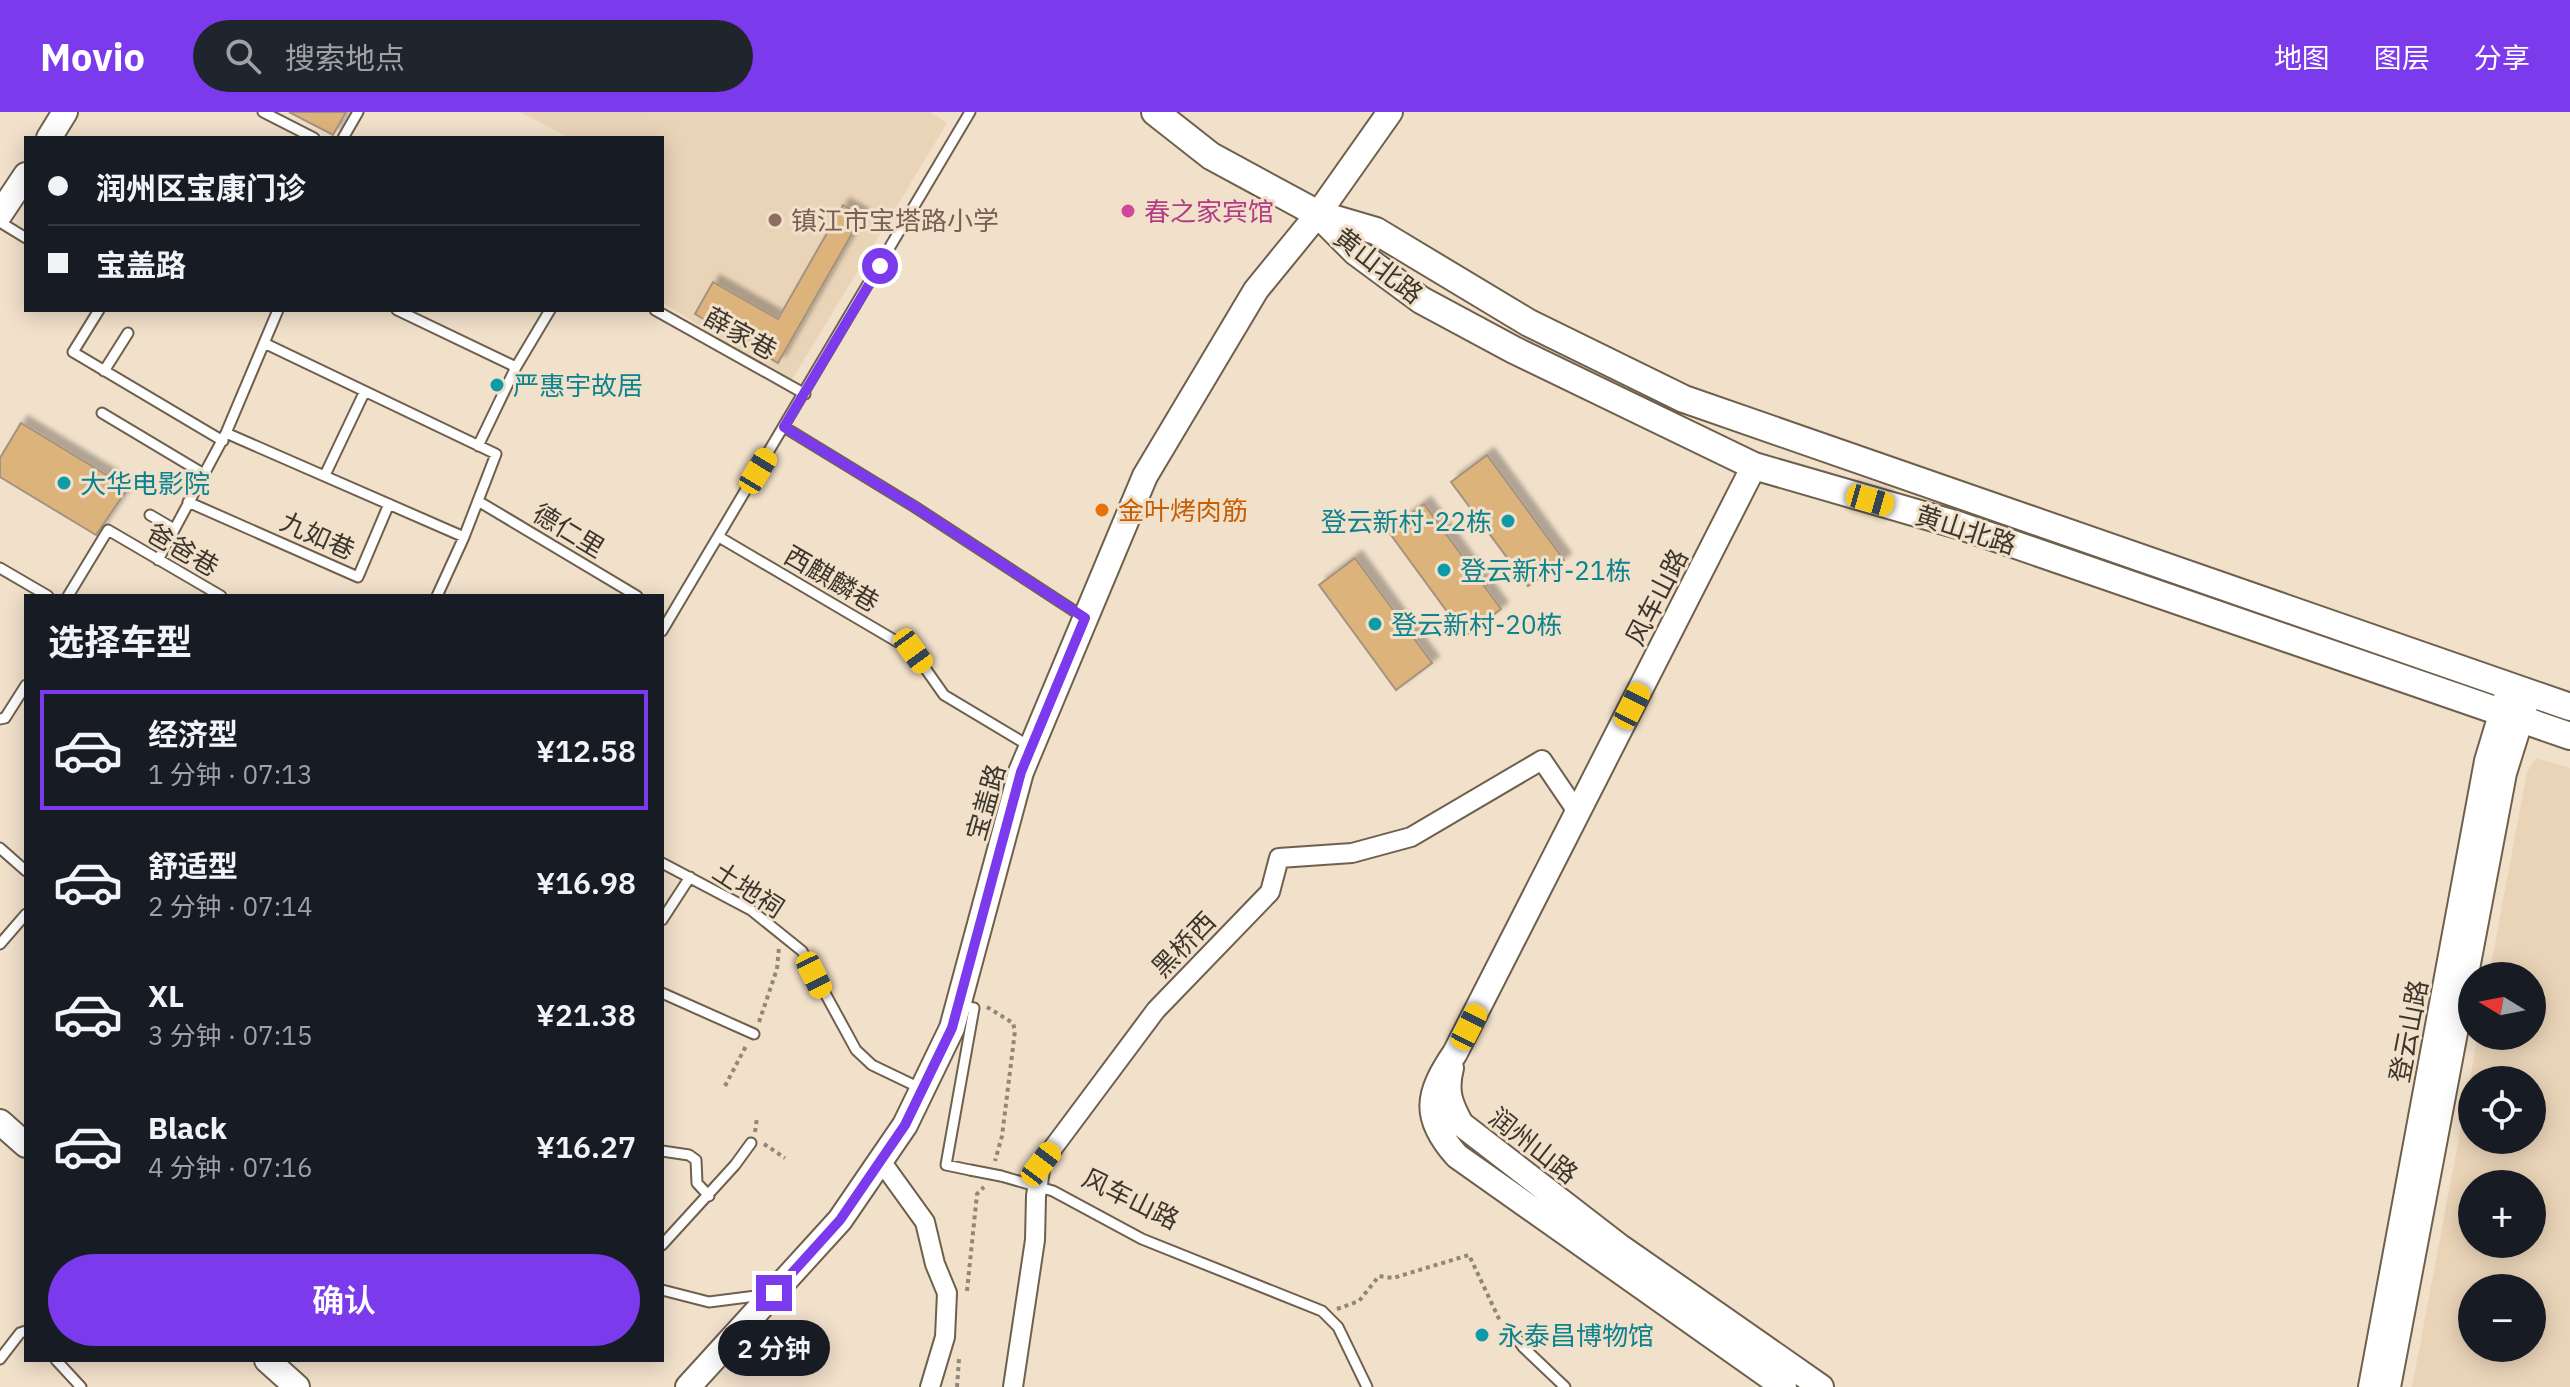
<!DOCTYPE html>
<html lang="zh">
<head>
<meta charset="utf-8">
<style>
	body { margin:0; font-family:"IBM Plex Sans","Noto Sans SC",sans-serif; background:#20242c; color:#f1f3f6; height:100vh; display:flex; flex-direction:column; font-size:30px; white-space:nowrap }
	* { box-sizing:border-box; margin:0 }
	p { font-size:26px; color:#9ea1a6 }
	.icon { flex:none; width:44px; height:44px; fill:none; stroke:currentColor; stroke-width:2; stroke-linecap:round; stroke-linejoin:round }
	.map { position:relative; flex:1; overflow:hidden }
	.sheet { position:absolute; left:24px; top:482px; width:640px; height:768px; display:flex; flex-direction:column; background:#171b24; border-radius:0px; box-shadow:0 4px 20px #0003 }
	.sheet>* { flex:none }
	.banner { position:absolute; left:24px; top:24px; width:640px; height:176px; border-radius:0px; box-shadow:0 4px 20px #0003; display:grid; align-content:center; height:176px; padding:0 24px; background:#171b24 }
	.needle { width:52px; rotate:280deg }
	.buttons { position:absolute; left:2458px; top:850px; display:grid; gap:16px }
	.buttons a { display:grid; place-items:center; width:88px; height:88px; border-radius:50%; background:#171b24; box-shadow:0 4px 20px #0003; font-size:40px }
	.end { position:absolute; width:36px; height:36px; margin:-18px; border:10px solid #7c3aed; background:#fff; box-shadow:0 0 0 4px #fff }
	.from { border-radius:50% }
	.bubble { position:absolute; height:56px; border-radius:28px; background:#171b24; box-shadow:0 4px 20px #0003; font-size:26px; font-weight:600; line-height:56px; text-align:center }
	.car { position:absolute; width:24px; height:48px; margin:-24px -12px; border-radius:10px; box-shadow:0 0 6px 2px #0007; background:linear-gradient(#f5c518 24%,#345 0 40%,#f5c518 0 76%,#345 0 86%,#f5c518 0) }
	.banner b { display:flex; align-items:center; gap:28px; height:76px; font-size:30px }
	.banner b+b { border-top:2px solid #363941 }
	.banner i { width:20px; height:20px; background:#f1f3f6 }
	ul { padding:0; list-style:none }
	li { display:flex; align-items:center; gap:24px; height:120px; margin:0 16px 12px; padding:0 8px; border:4px solid transparent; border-radius:0px }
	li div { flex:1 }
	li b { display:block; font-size:30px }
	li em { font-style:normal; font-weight:600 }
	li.current { border-color:#7c3aed }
	li>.icon { width:72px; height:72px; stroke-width:1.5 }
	h2 { padding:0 24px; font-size:36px; line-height:96px }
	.action { display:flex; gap:16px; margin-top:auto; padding:16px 24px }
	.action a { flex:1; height:92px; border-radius:48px; background:#7c3aed; color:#fff; font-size:32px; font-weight:600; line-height:92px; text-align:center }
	header { display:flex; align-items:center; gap:48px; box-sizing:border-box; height:112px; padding:0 40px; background:#7c3aed; color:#fff }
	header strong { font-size:38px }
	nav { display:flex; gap:44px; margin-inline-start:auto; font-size:28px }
	.search { width:560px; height:72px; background:#20242c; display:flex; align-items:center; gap:20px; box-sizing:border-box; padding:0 28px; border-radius:44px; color:#9ea1a6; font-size:30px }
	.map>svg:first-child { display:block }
	.built { fill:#ead4b8; fill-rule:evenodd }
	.building { fill:#ddb37c; stroke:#a4937f; stroke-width:2; filter:url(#shadow) }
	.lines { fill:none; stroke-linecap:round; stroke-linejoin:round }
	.service-casing { stroke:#6f604d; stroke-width:13 }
	.minor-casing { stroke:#6f604d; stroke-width:22 }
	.tertiary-casing { stroke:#6f604d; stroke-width:28 }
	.secondary-casing { stroke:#6f604d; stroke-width:30 }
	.path { stroke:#918677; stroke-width:4; stroke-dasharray:4 4; stroke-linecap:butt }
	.service { stroke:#fff; stroke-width:9 }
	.minor { stroke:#fff; stroke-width:18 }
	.tertiary { stroke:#fff; stroke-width:24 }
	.secondary { stroke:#fff; stroke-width:26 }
	.service-bridge-casing { stroke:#6f604d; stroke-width:13; stroke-linecap:butt }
	.service-bridge { stroke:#fff; stroke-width:9 }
	.route { stroke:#7c3aed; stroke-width:10 }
	.hotel-dot { fill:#d1479c; stroke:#f1e0ca; stroke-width:3 }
	.education-dot { fill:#8d6e63; stroke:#f1e0ca; stroke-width:3 }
	.culture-dot { fill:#0f9aa8; stroke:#f1e0ca; stroke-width:3 }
	.food-dot { fill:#e8710a; stroke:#f1e0ca; stroke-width:3 }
	.labels { text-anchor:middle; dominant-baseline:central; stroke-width:6; stroke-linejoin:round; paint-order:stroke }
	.hotel-label { font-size:26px; fill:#b23c85; stroke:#f1e0ca; text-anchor:start }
	.education-label { font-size:26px; fill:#785e54; stroke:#f1e0ca; text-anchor:start }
	.street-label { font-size:26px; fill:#3c362d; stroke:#f1e0ca }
	.culture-label { font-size:26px; fill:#0d838f; stroke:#f1e0ca; text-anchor:start }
	.food-label { font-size:26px; fill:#c56008; stroke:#f1e0ca; text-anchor:start }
</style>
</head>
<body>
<header>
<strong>Movio</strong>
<div class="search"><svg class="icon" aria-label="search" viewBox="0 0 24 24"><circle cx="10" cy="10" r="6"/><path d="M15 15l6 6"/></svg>搜索地点</div>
<nav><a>地图</a><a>图层</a><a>分享</a></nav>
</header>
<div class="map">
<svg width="2570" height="1275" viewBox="0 0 2570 1275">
	<defs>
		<filter id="shadow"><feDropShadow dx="7" dy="-7" stdDeviation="2" flood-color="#0004"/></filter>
	</defs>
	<rect width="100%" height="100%" fill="#f1e0ca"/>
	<path class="built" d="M520 0H930L947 11 790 271 662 190V26H570Z
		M2536 646 2570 656V1275H2412L2478 924H2532V864H2489L2527 660ZM2472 968H2532V1028H2472ZM2472 1072H2532V1132H2472ZM2472 1176H2532V1236H2472Z"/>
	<path class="building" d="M289 0H346L333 23Z
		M843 93 862 104 778 251 695 202 713 170 778 207Z
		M21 311 128 376 96 423 0 365V346Z
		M1487 343 1564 448 1528 474 1451 370Z
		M1424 392 1501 497 1465 524 1388 419Z
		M1355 446 1432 551 1396 578 1319 473Z"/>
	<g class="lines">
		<g class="service-casing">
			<path id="service" d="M263 0 314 26
				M343 26 358 0
				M0 110 26 126
				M99 198 73 240 223 329
				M397 198 516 255
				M655 198 805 282
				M264 231 496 342 464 425
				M104 259 128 221
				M102 301 204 362
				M784 315 915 395 1085 506
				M226 321 464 425 437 484
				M478 334 516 255 550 198
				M325 363 364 281
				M478 389 637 484
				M188 390 358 465 389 392
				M150 403 174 417
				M719 425 913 539 944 583 1031 635
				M158 448 226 321 278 198
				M0 456 48 484
				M68 484 108 418 221 484
				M662 519 970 0
				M0 607 5 606 26 573
				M0 736 26 759
				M662 751 751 798 802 839 856 938 872 953 922 977
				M662 808 690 765
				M0 832 26 802
				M662 881 754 922
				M961 894 974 896 946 1053 970 1058
				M662 1039 689 1043 696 1048 697 1071 709 1084
				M1001 1064 1053 1079 1142 1127 1322 1199 1338 1215 1367 1275
				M662 1133 735 1053 751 1031
				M662 1178 709 1190 764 1183
				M1511 1218 1523 1235 1565 1275
				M0 1247 20 1221 26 1219
				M56 1248 81 1275"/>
		</g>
		<g class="minor-casing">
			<path id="minor" d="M881 1049 925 1110 935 1152 947 1181 945 1225 930 1275
				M1013 1275 1035 1128 1036 1084 1041 1052 1156 898 1270 780 1279 746 1352 741 1411 725 1542 648 1578 701"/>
		</g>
		<g class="tertiary-casing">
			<path id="tertiary" d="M49 26 65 0
				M0 102 26 63
				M1754 354 1455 941C1427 982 1422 1005 1457 1044L1784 1275
				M1451 956C1445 979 1450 992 1461 1012L1619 1134 1821 1275
				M0 1010 26 1033
				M267 1248 297 1275
				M688 1275 840 1108 905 1013 952 916 1021 660 1145 364 1256 178 1318 102 1390 0
				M2371 1275 2487 649 2509 576
				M2388 1275 2504 661 2529 581"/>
		</g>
		<g class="secondary-casing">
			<path id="secondary" d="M1155 0 1211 44 1318 102 1376 119 1529 211 1684 287 2570 595
				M1320 104 1356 140 1421 188 1514 238 1754 354 1958 413 2570 624"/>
		</g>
		<path class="path" d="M987 895 1013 911 1015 919 1002 1024 995 1049
			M759 910 777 857 779 835
			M725 974 747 932
			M755 1020 757 1006
			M764 1032 785 1046
			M967 1179 977 1082 984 1075
			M1337 1197 1359 1189 1379 1164 1393 1166 1469 1143 1500 1209
			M957 1275 959 1247"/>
		<use href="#service" class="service"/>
		<use href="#minor" class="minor"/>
		<use href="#tertiary" class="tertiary"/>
		<use href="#secondary" class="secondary"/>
		<g class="service-bridge-casing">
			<path id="service-bridge" d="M970 1058 1001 1064"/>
		</g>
		<use href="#service-bridge" class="service-bridge"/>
	</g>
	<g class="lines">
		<path class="route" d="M774 1181 840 1108 905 1013 952 916 1021 660 1085 506 915 395 784 315 880 154"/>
	</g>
	<circle class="hotel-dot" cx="1128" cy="99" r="8"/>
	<circle class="education-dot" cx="775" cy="108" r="8"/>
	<g class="culture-dot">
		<circle cx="497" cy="273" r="8"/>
		<circle cx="64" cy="371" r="8"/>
		<circle cx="1508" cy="409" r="8"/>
		<circle cx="1444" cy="458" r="8"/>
		<circle cx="1375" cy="512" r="8"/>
		<circle cx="1482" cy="1223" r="8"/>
	</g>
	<circle class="food-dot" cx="1102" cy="398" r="8"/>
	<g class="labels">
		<g class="hotel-label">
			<text x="1144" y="99">春之家宾馆</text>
		</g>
		<g class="education-label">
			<text x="791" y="108">镇江市宝塔路小学</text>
		</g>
		<g class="street-label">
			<text transform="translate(1379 153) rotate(38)">黄山北路</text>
			<text transform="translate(741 221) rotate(29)">薛家巷</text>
			<text transform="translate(1966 417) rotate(18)">黄山北路</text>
			<text transform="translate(569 418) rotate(31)">德仁里</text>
			<text transform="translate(318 423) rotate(24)">九如巷</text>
			<text transform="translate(183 437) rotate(30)">爸爸巷</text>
			<text transform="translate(832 466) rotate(30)">西麒麟巷</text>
			<text transform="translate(1656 485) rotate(-63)">风车山路</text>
			<text transform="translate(985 690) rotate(-74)">宝盖路</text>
			<text transform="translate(749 777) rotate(33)">土地祠</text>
			<text transform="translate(1183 832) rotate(-46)">黑桥西</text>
			<text transform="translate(2408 919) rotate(-79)">登云山路</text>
			<text transform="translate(1534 1033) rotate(38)">润州山路</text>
			<text transform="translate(1131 1086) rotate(26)">风车山路</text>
		</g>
		<g class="culture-label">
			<text x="513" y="273">严惠宇故居</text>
			<text x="80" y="371">大华电影院</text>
			<text x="1492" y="409" text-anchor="end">登云新村-22栋</text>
			<text x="1460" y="458">登云新村-21栋</text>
			<text x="1391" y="512">登云新村-20栋</text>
			<text x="1498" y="1223">永泰昌博物馆</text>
		</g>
		<g class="food-label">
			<text x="1118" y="398">金叶烤肉筋</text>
		</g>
	</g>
</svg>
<div class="buttons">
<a><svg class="needle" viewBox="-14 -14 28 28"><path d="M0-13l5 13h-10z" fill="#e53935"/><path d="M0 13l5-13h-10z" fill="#9ea1a6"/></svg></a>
<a><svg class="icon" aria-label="locate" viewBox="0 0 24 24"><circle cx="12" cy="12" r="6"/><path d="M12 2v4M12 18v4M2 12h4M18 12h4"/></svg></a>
<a>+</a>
<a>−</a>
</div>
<i class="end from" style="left:880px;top:154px"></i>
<i class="end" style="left:774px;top:1181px"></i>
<div class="bubble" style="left:718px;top:1208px;width:112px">2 分钟</div>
<i class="car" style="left:758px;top:359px;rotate:31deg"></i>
<i class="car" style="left:1870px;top:388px;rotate:106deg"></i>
<i class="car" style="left:913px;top:539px;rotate:144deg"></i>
<i class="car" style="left:1632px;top:594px;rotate:27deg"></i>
<i class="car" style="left:814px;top:863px;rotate:154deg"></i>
<i class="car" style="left:1469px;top:915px;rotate:27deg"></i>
<i class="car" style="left:1041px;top:1052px;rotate:37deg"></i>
<div class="banner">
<b><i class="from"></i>润州区宝康门诊</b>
<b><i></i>宝盖路</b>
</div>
<section class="sheet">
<h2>选择车型</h2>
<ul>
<li class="current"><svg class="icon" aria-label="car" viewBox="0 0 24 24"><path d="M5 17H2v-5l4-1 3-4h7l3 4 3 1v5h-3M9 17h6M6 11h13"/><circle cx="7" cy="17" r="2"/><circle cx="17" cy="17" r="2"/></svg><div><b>经济型</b><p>1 分钟 · 07:13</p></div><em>¥12.58</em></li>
<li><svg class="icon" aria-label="car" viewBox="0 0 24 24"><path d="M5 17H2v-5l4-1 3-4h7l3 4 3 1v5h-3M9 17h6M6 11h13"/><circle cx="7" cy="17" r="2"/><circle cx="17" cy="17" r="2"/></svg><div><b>舒适型</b><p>2 分钟 · 07:14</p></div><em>¥16.98</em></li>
<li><svg class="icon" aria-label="car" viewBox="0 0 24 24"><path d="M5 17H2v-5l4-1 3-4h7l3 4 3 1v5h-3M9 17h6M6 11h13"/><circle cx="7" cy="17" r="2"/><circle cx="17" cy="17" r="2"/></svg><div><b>XL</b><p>3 分钟 · 07:15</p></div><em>¥21.38</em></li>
<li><svg class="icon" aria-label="car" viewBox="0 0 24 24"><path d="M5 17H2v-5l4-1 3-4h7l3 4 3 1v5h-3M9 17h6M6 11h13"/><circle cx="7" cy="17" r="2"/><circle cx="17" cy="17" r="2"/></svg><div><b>Black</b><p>4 分钟 · 07:16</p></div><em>¥16.27</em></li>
</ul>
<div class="action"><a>确认</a></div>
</section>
</div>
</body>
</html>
